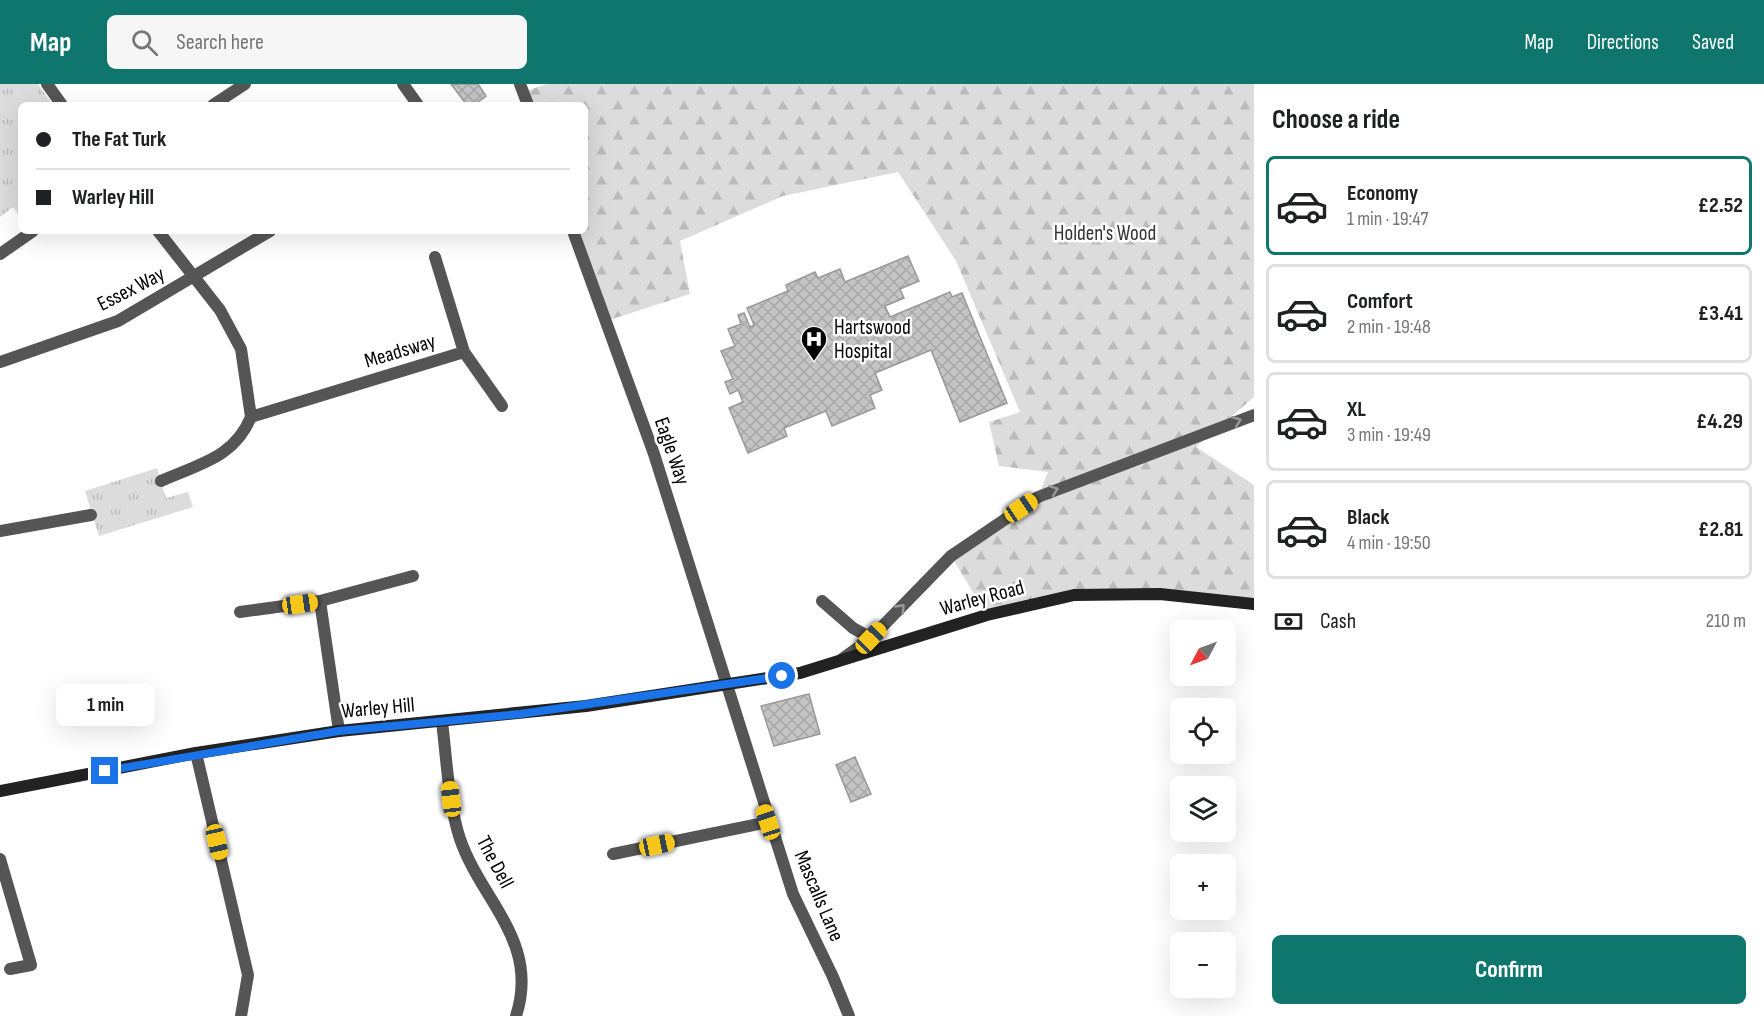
<!DOCTYPE html>
<html lang="en">
<head>
<meta charset="utf-8">
<style>
	body { margin:0; font-family:"Sofia Sans Condensed",sans-serif; background:#f6f6f6; color:#202124; height:100vh; display:flex; flex-direction:column; font-size:22px; white-space:nowrap }
	* { box-sizing:border-box; margin:0 }
	p { font-size:20px; color:#757577 }
	.icon { flex:none; width:33px; height:33px; fill:none; stroke:currentColor; stroke-width:2; stroke-linecap:round; stroke-linejoin:round }
	.map { position:relative; flex:1; overflow:hidden }
	.details { display:flex; flex-direction:column; background:#fff; width:510px }
	.details>* { flex:none }
	.guide { position:absolute; left:18px; top:18px; width:570px; height:132px; border-radius:9px; box-shadow:0 6px 24px #0002; display:grid; align-content:center; height:132px; padding:0 18px; background:#fff }
	.needle { width:39px; rotate:229deg }
	.controls { position:absolute; left:1170px; top:536px; display:grid; gap:12px }
	.controls a { display:grid; place-items:center; width:66px; height:66px; border-radius:9px; background:#fff; box-shadow:0 6px 24px #0002; font-size:30px }
	.end { position:absolute; width:27px; height:27px; margin:-14px; border:8px solid #1a73e8; background:#fff; box-shadow:0 0 0 3px #fff }
	.from { border-radius:50% }
	.bubble { position:absolute; height:42px; border-radius:9px; background:#fff; box-shadow:0 6px 24px #0002; font-size:20px; font-weight:700; line-height:42px; text-align:center }
	.car { position:absolute; width:18px; height:36px; margin:-18px -9px; border-radius:8px; box-shadow:0 0 4px 2px #0007; background:linear-gradient(#f5c518 24%,#345 0 40%,#f5c518 0 76%,#345 0 86%,#f5c518 0) }
	.guide b { display:flex; align-items:center; gap:21px; height:57px; font-size:22px }
	.guide b+b { border-top:2px solid #e0e0e0 }
	.guide i { width:15px; height:15px; background:#202124 }
	ul { padding:0; list-style:none }
	li { display:flex; align-items:center; gap:18px; height:99px; margin:0 12px 9px; padding:0 6px; border:3px solid #e0e0e0; border-radius:9px }
	li div { flex:1 }
	li b { display:block; font-size:22px }
	li em { font-style:normal; font-weight:700 }
	li.current { border-color:#0f766e }
	li>.icon { width:54px; height:54px; stroke-width:1.5 }
	h2 { padding:0 18px; font-size:27px; line-height:72px }
	.pay { display:flex; align-items:center; gap:15px; height:66px; padding:0 18px; font-size:22px }
	.pay p { margin-inline-start:auto }
	.button { display:flex; gap:12px; margin-top:auto; padding:12px 18px }
	.button a { flex:1; height:69px; border-radius:9px; background:#0f766e; color:#fff; font-size:24px; font-weight:700; line-height:69px; text-align:center }
	header { display:flex; align-items:center; gap:36px; box-sizing:border-box; height:84px; padding:0 30px; background:#0f766e; color:#fff }
	header strong { font-size:28px }
	nav { display:flex; gap:33px; margin-inline-start:auto; font-size:21px }
	.search { width:420px; height:54px; background:#f6f6f6; display:flex; align-items:center; gap:15px; box-sizing:border-box; padding:0 21px; border-radius:9px; color:#757577; font-size:22px }
	main { display:flex; flex:1; min-height:0 }
	.map>svg:first-child { display:block }
	.grass { fill:url(#grass-tufts) }
	.forest { fill:url(#forest-firs) }
	.building { fill:url(#building-cross-hatch); stroke:#999; stroke-width:1.5 }
	.lines { fill:none; stroke-linecap:round; stroke-linejoin:round }
	.service { stroke:#555; stroke-width:12 }
	.minor { stroke:#555; stroke-width:12 }
	.tertiary { stroke:#555; stroke-width:12 }
	.secondary { stroke:#222; stroke-width:12 }
	.oneway { stroke:#999 }
	.route { stroke:#1a73e8; stroke-width:8 }
	.labels { text-anchor:middle; dominant-baseline:central; stroke-width:5; stroke-linejoin:round; paint-order:stroke }
	.park-label { font-size:21px; fill:#333; stroke:#fff }
	.street-label { font-size:21px; fill:#000; stroke:#fff }
	.poi-label { font-size:21px; fill:#000; stroke:#fff; text-anchor:start }
</style>
</head>
<body>
<header>
<strong>Map</strong>
<div class="search"><svg class="icon" aria-label="search" viewBox="0 0 24 24"><circle cx="10" cy="10" r="6"/><path d="M15 15l6 6"/></svg>Search here</div>
<nav><a>Map</a><a>Directions</a><a>Saved</a></nav>
</header>
<main>
<div class="map">
<svg width="1254" height="932" viewBox="0 0 1254 932">
	<defs>
		<pattern id="grass-tufts" width="24" height="20" patternUnits="userSpaceOnUse" patternTransform="scale(1.5)"><rect width="24" height="20" fill="#dcdcdc"/><path d="M3 7l-1-3M5 7V3M7 7l1-3M15 17l-1-3M17 17v-4M19 17l1-3" fill="none" stroke="#bbb"/></pattern>
		<pattern id="forest-firs" width="22" height="20" patternUnits="userSpaceOnUse" patternTransform="scale(1.5)"><rect width="22" height="20" fill="#dcdcdc"/><path d="M5 1l3.5 6h-7zM16 11l3.5 6h-7z" fill="#bbb"/></pattern>
		<pattern id="building-cross-hatch" width="8" height="8" patternUnits="userSpaceOnUse" patternTransform="scale(1.5)"><rect width="8" height="8" fill="#c4c4c4"/><path d="M0 0l8 8M0 8l8-8" fill="none" stroke="#a7a7a7"/></pattern>
	</defs>
	<rect width="100%" height="100%" fill="#fff"/>
	<path class="grass" d="M0 0H38L53 21H21V134L13 123 0 133Z
		M157 384 166 414 188 408 193 423 99 452 85 407Z"/>
	<path class="forest" d="M547 0H1254V313L1196 363 1254 401V520L1074 511 987 531 951 472 1038 413 1048 388 999 382 989 338 1020 328 956 177 898 88 783 112 680 157 690 210 606 237 573 147H585V21H528L523 8Z"/>
	<path class="building" d="M451 0H478L486 12 474 21H467Z
		M908 172 919 197 900 205 904 214 885 222 890 233 950 208 952 213 962 209 1007 319 960 338 931 266 875 289 882 306 870 311 875 324 832 342 826 327 784 344 787 352 748 369 729 324 743 318 738 306 730 310 725 298 733 295 721 267 735 262 728 245 741 240 738 231 744 229 750 243 754 241 747 224 788 207 786 201 815 188 818 194 840 185 845 198Z
		M809 610 820 650 774 662 761 622Z
		M855 673 871 710 851 718 836 681Z"/>
	<g class="lines">
		<path class="service" d="M822 517 853 544 871 554
			M240 528 320 517
			M339 647 320 517 413 492
			M613 770 768 738
			M0 775 31 881 10 885"/>
		<path class="minor" d="M47 0 62 21
			M403 0 418 21
			M213 21 245 0
			M158 147 220 226 241 265 251 333 464 268 435 173
			M0 170 33 147
			M464 268 502 322
			M0 278 118 237 270 147
			M161 397C199 380 234 374 251 333
			M0 447 91 431
			M842 575 871 554 951 472 1038 413 1254 331
			M442 638C447 677 448 718 460 755 482 818 540 858 516 932
			M196 669 248 891 241 932"/>
		<path class="tertiary" d="M520 0 528 21
			M573 147 654 370 793 810 833 893 849 932"/>
		<path class="secondary" d="M0 707 196 669 339 647 586 622 800 589 987 531 1074 511 1160 510 1254 520"/>
	</g>
	<defs><path id="oneway-chevron" d="M-2-3.5L2.5 0L-2 3.5" fill="none" stroke-width="1.6" stroke-linecap="round" stroke-linejoin="round" transform="scale(1.5)"/></defs>
	<g class="oneway">
		<use href="#oneway-chevron" transform="translate(1237 337) rotate(-21)"/>
		<use href="#oneway-chevron" transform="translate(1054 406) rotate(-21)"/>
		<use href="#oneway-chevron" transform="translate(901 524) rotate(-46)"/>
	</g>
	<g class="lines">
		<path class="route" d="M105 687 339 647 520 630 782 592"/>
	</g>
	<defs>
		<g id="hospital-pin" transform="scale(1.35)"><path d="M0 17L-7.5 6A9.5 9.5 0 1 1 7.5 6Z" fill="#000" stroke="#fff"/><path d="M-5-5h3v3.5h4V-5h3V5h-3V1.5h-4V5h-3Z" fill="#fff"/></g>
	</defs>
	<g fill-rule="evenodd">
		<use href="#hospital-pin" x="814" y="255"/>
	</g>
	<g class="labels">
		<g class="park-label">
			<text x="1105" y="149">Holden's Wood</text>
		</g>
		<g class="street-label">
			<text transform="translate(131 205) rotate(-27)">Essex Way</text>
			<text transform="translate(400 267) rotate(-17)">Meadsway</text>
			<text transform="translate(672 367) rotate(71)">Eagle Way</text>
			<text transform="translate(982 514) rotate(-15)">Warley Road</text>
			<text transform="translate(378 624) rotate(-5)">Warley Hill</text>
			<text transform="translate(495 778) rotate(62)">The Dell</text>
			<text transform="translate(819 812) rotate(67)">Mascalls Lane</text>
		</g>
		<g class="poi-label">
			<text x="834" y="243">Hartswood<tspan x="834" dy="24">Hospital</tspan></text>
		</g>
	</g>
</svg>
<div class="controls">
<a><svg class="needle" viewBox="-14 -14 28 28"><path d="M0-13l5 13h-10z" fill="#e53935"/><path d="M0 13l5-13h-10z" fill="#757577"/></svg></a>
<a><svg class="icon" aria-label="locate" viewBox="0 0 24 24"><circle cx="12" cy="12" r="6"/><path d="M12 2v4M12 18v4M2 12h4M18 12h4"/></svg></a>
<a><svg class="icon" aria-label="layers" viewBox="0 0 24 24"><path d="M12 4l9 5-9 5-9-5zM3 14l9 5 9-5"/></svg></a>
<a>+</a>
<a>−</a>
</div>
<i class="end from" style="left:782px;top:592px"></i>
<i class="end" style="left:105px;top:687px"></i>
<div class="bubble" style="left:56px;top:600px;width:99px">1 min</div>
<i class="car" style="left:1021px;top:424px;rotate:56deg"></i>
<i class="car" style="left:300px;top:520px;rotate:82deg"></i>
<i class="car" style="left:871px;top:554px;rotate:44deg"></i>
<i class="car" style="left:451px;top:715px;rotate:353deg"></i>
<i class="car" style="left:768px;top:738px;rotate:342deg"></i>
<i class="car" style="left:217px;top:758px;rotate:167deg"></i>
<i class="car" style="left:657px;top:761px;rotate:78deg"></i>
<div class="guide">
<b><i class="from"></i>The Fat Turk</b>
<b><i></i>Warley Hill</b>
</div>
</div>
<section class="details">
<h2>Choose a ride</h2>
<ul>
<li class="current"><svg class="icon" aria-label="car" viewBox="0 0 24 24"><path d="M5 17H2v-5l4-1 3-4h7l3 4 3 1v5h-3M9 17h6M6 11h13"/><circle cx="7" cy="17" r="2"/><circle cx="17" cy="17" r="2"/></svg><div><b>Economy</b><p>1 min · 19:47</p></div><em>£2.52</em></li>
<li><svg class="icon" aria-label="car" viewBox="0 0 24 24"><path d="M5 17H2v-5l4-1 3-4h7l3 4 3 1v5h-3M9 17h6M6 11h13"/><circle cx="7" cy="17" r="2"/><circle cx="17" cy="17" r="2"/></svg><div><b>Comfort</b><p>2 min · 19:48</p></div><em>£3.41</em></li>
<li><svg class="icon" aria-label="car" viewBox="0 0 24 24"><path d="M5 17H2v-5l4-1 3-4h7l3 4 3 1v5h-3M9 17h6M6 11h13"/><circle cx="7" cy="17" r="2"/><circle cx="17" cy="17" r="2"/></svg><div><b>XL</b><p>3 min · 19:49</p></div><em>£4.29</em></li>
<li><svg class="icon" aria-label="car" viewBox="0 0 24 24"><path d="M5 17H2v-5l4-1 3-4h7l3 4 3 1v5h-3M9 17h6M6 11h13"/><circle cx="7" cy="17" r="2"/><circle cx="17" cy="17" r="2"/></svg><div><b>Black</b><p>4 min · 19:50</p></div><em>£2.81</em></li>
</ul>
<div class="pay"><svg class="icon" aria-label="cash" viewBox="0 0 24 24"><path d="M3 7h18v10H3z"/><circle cx="12" cy="12" r="2"/></svg>Cash<p>210 m</p></div>
<div class="button"><a>Confirm</a></div>
</section>
</main>
</body>
</html>
